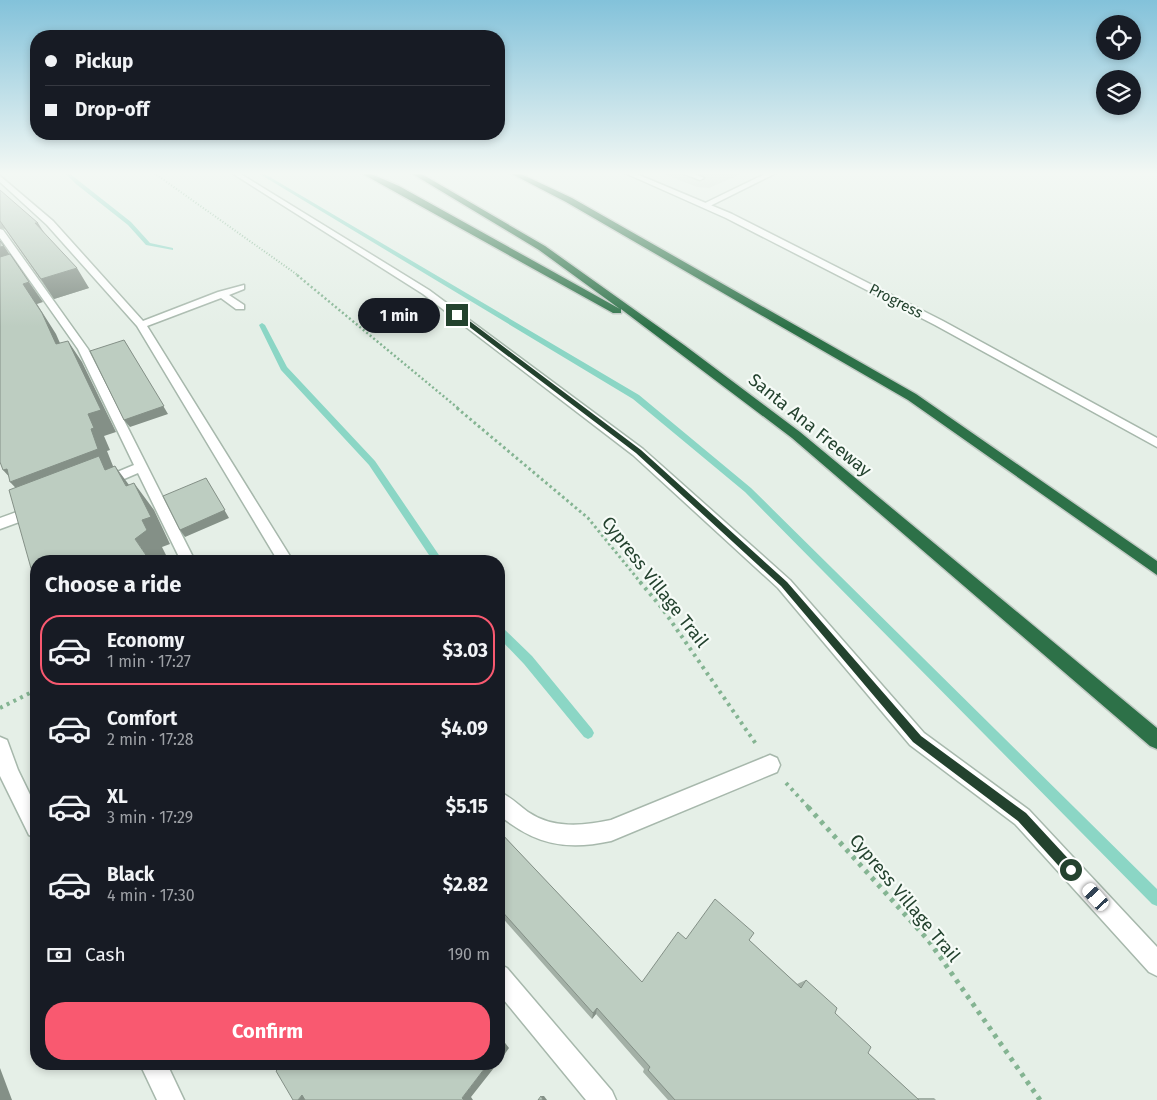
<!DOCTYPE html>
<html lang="en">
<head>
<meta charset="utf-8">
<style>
	body { margin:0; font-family:"Fira Sans",sans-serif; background:#242831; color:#f1f3f6; height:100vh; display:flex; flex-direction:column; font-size:19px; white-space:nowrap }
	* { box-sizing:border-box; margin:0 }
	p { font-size:16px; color:#9ea1a6 }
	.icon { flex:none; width:28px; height:28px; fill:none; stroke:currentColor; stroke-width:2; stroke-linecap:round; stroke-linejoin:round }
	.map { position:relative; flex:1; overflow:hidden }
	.side { position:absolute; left:30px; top:555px; width:475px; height:515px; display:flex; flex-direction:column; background:#171b24; border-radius:20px; box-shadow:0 2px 8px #0003 }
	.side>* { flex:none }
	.guide { position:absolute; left:30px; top:30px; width:475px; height:110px; border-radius:20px; box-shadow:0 2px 8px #0003; display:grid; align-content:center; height:110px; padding:0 15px; background:#171b24 }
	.fabs { position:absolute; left:1096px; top:15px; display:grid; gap:10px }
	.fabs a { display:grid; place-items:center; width:45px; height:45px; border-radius:50%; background:#171b24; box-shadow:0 2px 8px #0003; font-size:25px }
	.end { position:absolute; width:22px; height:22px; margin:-11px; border:6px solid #23422e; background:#fff; box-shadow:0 0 0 2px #fff }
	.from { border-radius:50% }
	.bubble { position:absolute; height:35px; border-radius:18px; background:#171b24; box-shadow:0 2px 8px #0003; font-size:16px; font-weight:700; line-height:35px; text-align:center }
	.car { position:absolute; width:15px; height:30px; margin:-15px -8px; border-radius:6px; box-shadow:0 0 4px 1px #0007; background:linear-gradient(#fff 24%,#345 0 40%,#fff 0 76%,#345 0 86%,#fff 0) }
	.guide b { display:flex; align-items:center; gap:18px; height:48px; font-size:19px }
	.guide b+b { border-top:1px solid #363941 }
	.guide i { width:12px; height:12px; background:#f1f3f6 }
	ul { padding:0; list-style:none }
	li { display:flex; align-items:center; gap:15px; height:70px; margin:0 10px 8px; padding:0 5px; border:2px solid transparent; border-radius:20px }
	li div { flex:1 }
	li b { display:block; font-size:19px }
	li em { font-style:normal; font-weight:700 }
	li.on { border-color:#f95970 }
	li>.icon { width:45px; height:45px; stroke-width:1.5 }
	h2 { padding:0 15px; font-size:22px; line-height:60px }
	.pay { display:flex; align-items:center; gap:12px; height:55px; padding:0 15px; font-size:19px }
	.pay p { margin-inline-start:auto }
	.cta { display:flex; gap:10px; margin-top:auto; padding:10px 15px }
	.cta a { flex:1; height:58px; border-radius:20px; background:#f95970; color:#fff; font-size:20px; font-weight:700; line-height:58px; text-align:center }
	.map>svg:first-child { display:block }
	.built { fill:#d3dfd5 }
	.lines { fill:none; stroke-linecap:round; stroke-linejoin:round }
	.stream { fill:#8bd6c5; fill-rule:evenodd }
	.service-casing { stroke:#a7b8ac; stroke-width:3 }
	.minor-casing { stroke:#a7b8ac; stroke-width:3 }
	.tertiary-casing { stroke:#a7b8ac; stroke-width:3 }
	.motorway-casing { stroke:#c1cac4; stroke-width:3 }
	.path-far4 { stroke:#84b492; stroke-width:2; stroke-dasharray:1 2; stroke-linecap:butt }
	.path-far3 { stroke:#84b492; stroke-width:2.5; stroke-dasharray:2 2.5; stroke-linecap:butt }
	.path-far2 { stroke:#84b492; stroke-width:3; stroke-dasharray:2.5 3; stroke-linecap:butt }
	.path-far1 { stroke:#84b492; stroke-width:4; stroke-dasharray:3 4.5; stroke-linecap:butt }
	.path { stroke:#84b492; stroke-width:5; stroke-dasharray:4 5.5; stroke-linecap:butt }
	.service { fill:#fff; fill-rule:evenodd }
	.minor { fill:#fff; fill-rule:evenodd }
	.tertiary { fill:#fff; fill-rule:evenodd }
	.motorway { fill:#2d7148; fill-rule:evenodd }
	.wall { fill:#a3b0a6 }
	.shaded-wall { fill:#849087 }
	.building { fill:#bdcdc1; stroke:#849087 }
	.route { fill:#23422e }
	.labels { text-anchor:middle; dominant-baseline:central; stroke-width:4.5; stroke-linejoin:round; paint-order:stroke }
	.far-street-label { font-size:15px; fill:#23422e; stroke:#f6fbf7 }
	.street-label { font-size:18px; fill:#23422e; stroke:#f6fbf7 }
</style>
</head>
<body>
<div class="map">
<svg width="1157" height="1100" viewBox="0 0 1157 1100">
	<rect width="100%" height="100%" fill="#e5efe7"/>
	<path class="built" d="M661 173H743L709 188 697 187Z"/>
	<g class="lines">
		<path class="stream" d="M65 173H69L131 222 150 243 173 248V250L146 245 128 225 76 184Z
			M258 173H263L639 395 751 488 1157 889V906L1152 904 745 492 633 399Z
			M262 323 265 325 287 367 375 461 443 561H433L369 465 281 370 259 325Z
			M499 626 503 628 532 656 592 729 594 733 592 737 588 739 584 737 524 664 499 638Z"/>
		<g class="service-casing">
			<path id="service" d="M232 173H239L429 290 643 449 790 580 924 733 1029 810 1157 947V976L1149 972 1015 824 910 745 778 588 633 455 423 294Z
				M682 173H692L704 178 700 180Z
				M767 173H776L708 207 701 205Z
				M0 176 53 221 143 321 218 292 244 285V289L229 295 244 305V309H236L221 298 147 326 293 561H278L137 326 47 225 0 182Z
				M0 229 3 230 88 349 195 561H181L138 473 103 488 96 483 98 480 134 465 78 349 0 238Z
				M36 505 43 510 41 514 0 529V518Z
				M770 755 777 758 780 765 777 772 611 841C565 851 535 844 499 815V792C510 796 518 805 528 812 553 829 583 826 611 820Z
				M499 964 507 968 612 1091 616 1100H586L499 994Z"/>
		</g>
		<g class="minor-casing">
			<path id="minor" d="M0 737 7 740 18 770 36 807V838L29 835 0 776Z
				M140 1064H167L184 1100H157Z"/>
		</g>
		<g class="tertiary-casing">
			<path id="tertiary" d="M625 173H634L732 214 943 321 1157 438V447L935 325 726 218Z"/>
		</g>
		<g class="motorway-casing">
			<path id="motorway" d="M361 173H369L399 186 620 309 539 250 411 173H420L545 246 684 345 800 432 1157 728V749L1150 746 792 438 621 309V313H613Z
				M510 173H519L572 198 916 394 1157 561V575L908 400 566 202Z"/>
		</g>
		<path class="path-far4" d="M154 173 299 276"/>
		<path class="path-far3" d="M297 275 459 409"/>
		<path class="path-far2" d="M457 408 588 518 641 583"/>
		<path class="path-far1" d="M640 582 662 608 756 744
			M0 708 36 690
			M786 783 809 808"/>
		<path class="path" d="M808 807 929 941 1040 1100"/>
		<use href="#service" class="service"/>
		<use href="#minor" class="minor"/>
		<use href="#tertiary" class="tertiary"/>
		<use href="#motorway" class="motorway"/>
	</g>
	<path class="wall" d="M0 190 44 233 89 288 54 299 5 229 0 228Z
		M499 831 642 982 686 939 749 940 797 984 806 980 835 1013 868 1053 917 1098H934L936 1100H668L643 1072 644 1069 596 1014 592 1019 499 914Z"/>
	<path class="shaded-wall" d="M35 223H38L50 242Z
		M4 246 17 266 0 271V247Z
		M77 268 89 288 54 299 41 279Z
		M29 282 43 302 37 304 56 334 70 366 56 344 23 284Z
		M124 340 168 414 130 427 124 420Z
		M68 341 82 362 116 432 104 436 110 450 107 451 115 471 31 504 10 482 13 481 3 470 91 429 88 414Z
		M115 466 135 493 126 486Z
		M206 478 229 518 185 537 180 530Z
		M134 483 154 510 170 544 162 547 167 557 161 561H150L135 539Z
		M597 1008 596 1014 592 1019 593 1013Z
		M499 1035 509 1048 499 1062Z
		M488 1064H497L471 1097 473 1100H464L462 1098Z
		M0 1068 12 1100H0Z
		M302 1095 320 1100H298Z
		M541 1096H544L547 1100H543Z"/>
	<path class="building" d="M0 190 38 223H35L77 268 41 279 0 221Z
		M0 241 4 246 0 247Z
		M10 254 29 282 23 284 42 313 56 344 68 341 101 410 88 414 94 428 91 429 98 449 10 482 7 469 3 470 0 462V257Z
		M124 340 164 406 124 420 90 351Z
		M99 456 105 470 115 466 126 486 134 483 151 517 142 520 147 530 135 539 150 561H36V586L9 490Z
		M206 478 225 510 180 530 163 496Z
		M499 831 642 982 678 932 686 939 715 899 754 933 749 940 801 988 806 980 837 1008 835 1013 871 1047 868 1053 919 1100H675L648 1070 650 1067 597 1008 593 1013 499 908Z
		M499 1038 504 1045 499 1051Z
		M277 1064H488L462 1098 464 1100H305L302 1095 298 1100H293L276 1071 279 1068Z
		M541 1096 543 1100H538Z"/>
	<linearGradient id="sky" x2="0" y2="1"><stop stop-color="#83c2da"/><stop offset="0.53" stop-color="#f3f8f4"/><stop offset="1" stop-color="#f3f8f4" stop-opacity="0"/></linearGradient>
	<rect width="1157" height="327" fill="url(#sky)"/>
	<path class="route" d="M455 313H459L641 450 787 582 921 736 1026 813 1075 866V875H1067L1018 821 913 742 781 586 636 453 455 316Z"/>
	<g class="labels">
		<g class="far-street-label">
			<text transform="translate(896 301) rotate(27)">Progress</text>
		</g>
		<g class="street-label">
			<text transform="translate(810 425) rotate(39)">Santa Ana Freeway</text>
			<text transform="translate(655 582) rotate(52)">Cypress Village Trail</text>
			<text transform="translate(905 898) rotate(50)">Cypress Village Trail</text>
		</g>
	</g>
</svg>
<div class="fabs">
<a><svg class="icon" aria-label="locate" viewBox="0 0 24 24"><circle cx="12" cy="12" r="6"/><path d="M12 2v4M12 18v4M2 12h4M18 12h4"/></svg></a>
<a><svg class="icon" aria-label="layers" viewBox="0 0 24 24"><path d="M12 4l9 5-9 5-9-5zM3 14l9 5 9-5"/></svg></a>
</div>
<i class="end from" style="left:1071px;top:870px"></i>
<i class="end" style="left:457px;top:315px"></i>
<div class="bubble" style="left:358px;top:298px;width:82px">1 min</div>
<i class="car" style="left:1096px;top:897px;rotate:318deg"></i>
<div class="guide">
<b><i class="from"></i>Pickup</b>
<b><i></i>Drop-off</b>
</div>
<section class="side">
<h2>Choose a ride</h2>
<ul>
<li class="on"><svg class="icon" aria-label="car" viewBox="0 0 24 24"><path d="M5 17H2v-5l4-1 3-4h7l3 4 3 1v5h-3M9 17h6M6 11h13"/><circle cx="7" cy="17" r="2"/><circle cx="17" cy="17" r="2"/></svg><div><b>Economy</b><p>1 min · 17:27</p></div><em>$3.03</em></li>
<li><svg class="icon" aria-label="car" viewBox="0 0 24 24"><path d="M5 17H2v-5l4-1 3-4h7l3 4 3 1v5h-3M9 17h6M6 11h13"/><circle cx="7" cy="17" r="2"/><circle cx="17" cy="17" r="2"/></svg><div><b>Comfort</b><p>2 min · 17:28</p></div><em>$4.09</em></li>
<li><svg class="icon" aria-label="car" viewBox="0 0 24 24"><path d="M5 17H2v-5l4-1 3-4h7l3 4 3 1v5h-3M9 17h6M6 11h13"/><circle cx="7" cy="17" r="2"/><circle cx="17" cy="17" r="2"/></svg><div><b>XL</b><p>3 min · 17:29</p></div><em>$5.15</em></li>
<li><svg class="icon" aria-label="car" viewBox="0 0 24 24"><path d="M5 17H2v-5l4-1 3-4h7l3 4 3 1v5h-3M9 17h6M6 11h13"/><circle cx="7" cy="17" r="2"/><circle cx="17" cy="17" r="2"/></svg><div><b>Black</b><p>4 min · 17:30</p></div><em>$2.82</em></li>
</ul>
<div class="pay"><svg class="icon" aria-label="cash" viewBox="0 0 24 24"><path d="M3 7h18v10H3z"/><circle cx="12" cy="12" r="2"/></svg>Cash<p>190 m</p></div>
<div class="cta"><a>Confirm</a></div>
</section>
</div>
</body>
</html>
